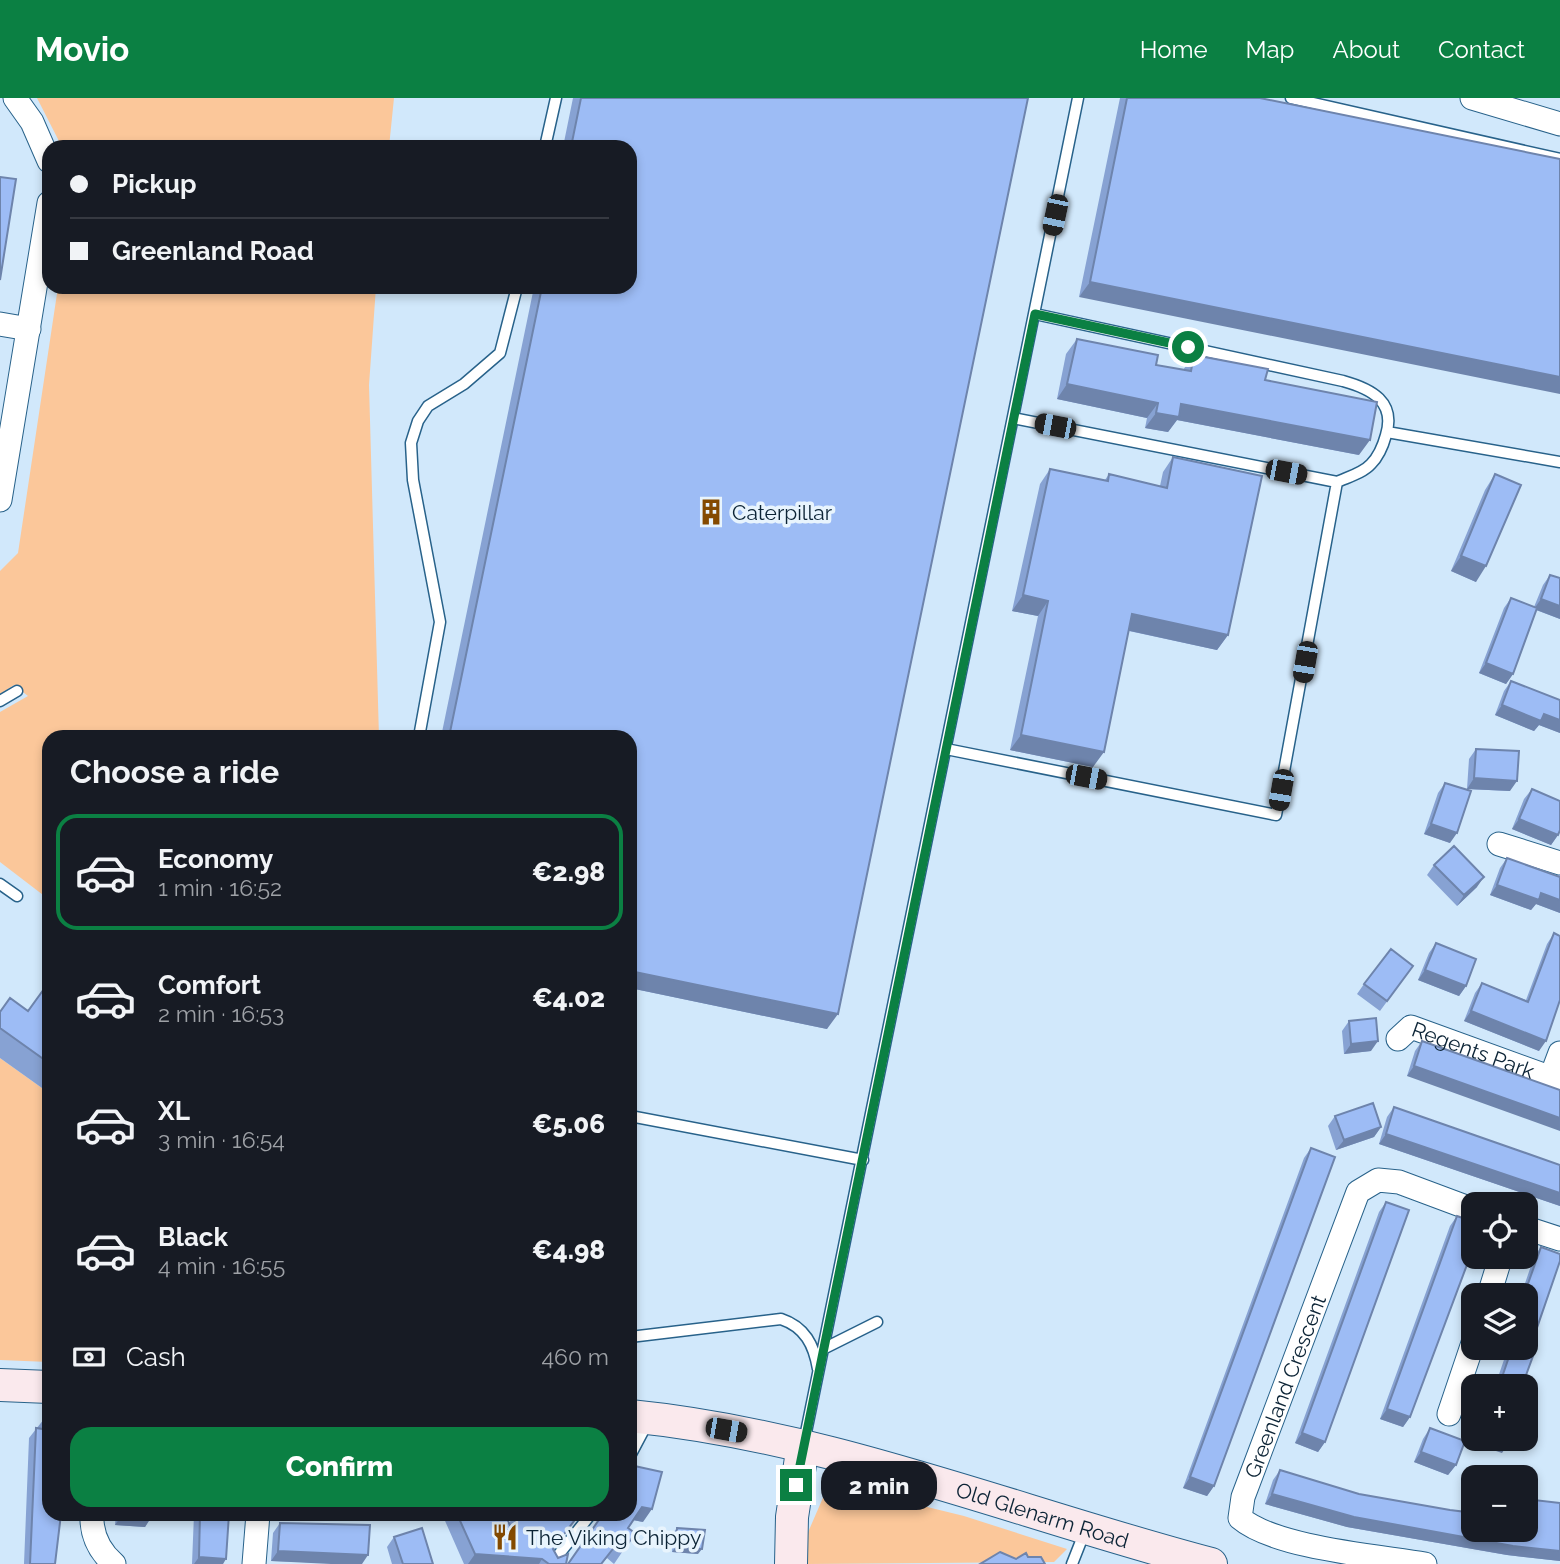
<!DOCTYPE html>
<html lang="en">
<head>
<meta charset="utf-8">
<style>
	body { margin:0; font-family:Raleway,sans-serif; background:#20242c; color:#f1f3f6; height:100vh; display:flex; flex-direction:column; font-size:26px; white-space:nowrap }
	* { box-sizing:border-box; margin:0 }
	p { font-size:23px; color:#9ea1a6 }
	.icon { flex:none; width:38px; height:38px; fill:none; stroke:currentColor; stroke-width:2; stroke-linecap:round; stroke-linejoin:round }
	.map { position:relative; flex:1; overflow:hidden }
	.side { position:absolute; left:42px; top:632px; width:595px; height:791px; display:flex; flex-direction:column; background:#171b24; border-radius:21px; box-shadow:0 4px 10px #0003 }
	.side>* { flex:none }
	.guide { position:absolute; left:42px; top:42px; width:595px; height:154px; border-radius:21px; box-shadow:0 4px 10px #0003; display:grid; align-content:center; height:154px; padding:0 28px; background:#171b24 }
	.controls { position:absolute; left:1461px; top:1094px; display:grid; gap:14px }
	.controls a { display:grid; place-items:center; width:77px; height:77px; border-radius:14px; background:#171b24; box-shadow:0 4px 10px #0003; font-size:35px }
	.end { position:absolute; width:32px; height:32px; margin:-16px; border:9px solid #0b8043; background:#fff; box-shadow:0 0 0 4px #fff }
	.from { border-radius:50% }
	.bubble { position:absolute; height:49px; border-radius:21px; background:#171b24; box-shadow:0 4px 10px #0003; font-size:23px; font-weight:800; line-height:49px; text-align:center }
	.car { position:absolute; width:21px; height:42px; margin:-21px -10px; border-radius:9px; box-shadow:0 0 5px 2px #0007; background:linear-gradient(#222 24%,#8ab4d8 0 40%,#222 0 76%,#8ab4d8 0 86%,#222 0) }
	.guide b { display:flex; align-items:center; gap:24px; height:66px; font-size:26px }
	.guide b+b { border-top:2px solid #363941 }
	.guide i { width:18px; height:18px; background:#f1f3f6 }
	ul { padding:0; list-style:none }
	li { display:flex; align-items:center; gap:21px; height:116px; margin:0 14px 10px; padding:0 14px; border:4px solid transparent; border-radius:21px }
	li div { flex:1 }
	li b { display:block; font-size:26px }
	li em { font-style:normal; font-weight:800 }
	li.selected { border-color:#0b8043 }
	li>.icon { width:63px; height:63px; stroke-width:1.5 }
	h2 { padding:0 28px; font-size:32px; line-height:84px }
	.pay { display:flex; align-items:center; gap:18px; height:77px; padding:0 28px; font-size:26px }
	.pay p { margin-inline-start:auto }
	.primary-button { display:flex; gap:14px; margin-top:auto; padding:14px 28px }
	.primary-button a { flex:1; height:80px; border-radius:21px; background:#0b8043; color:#fff; font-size:28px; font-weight:800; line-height:80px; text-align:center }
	header { display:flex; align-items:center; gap:42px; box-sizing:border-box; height:98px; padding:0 35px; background:#0b8043; color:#fff }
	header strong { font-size:33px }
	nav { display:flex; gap:38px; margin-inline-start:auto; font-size:24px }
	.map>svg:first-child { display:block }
	.green { fill:#fbc79a }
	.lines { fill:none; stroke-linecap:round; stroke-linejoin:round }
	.lane-casing { stroke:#28628a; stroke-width:13 }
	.street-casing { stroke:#28628a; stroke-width:25 }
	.secondary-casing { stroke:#28628a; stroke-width:34 }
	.lane { stroke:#fff; stroke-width:10 }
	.street { stroke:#fff; stroke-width:23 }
	.secondary { stroke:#fae9ed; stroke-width:32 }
	.wall { fill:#87a2d3 }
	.shaded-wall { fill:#6e84ac }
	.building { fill:#9dbcf5; stroke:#6e84ac; stroke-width:2 }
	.route { stroke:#0b8043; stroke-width:9 }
	.labels { text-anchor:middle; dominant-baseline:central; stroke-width:7; stroke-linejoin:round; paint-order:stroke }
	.poi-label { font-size:21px; fill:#0c2436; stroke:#e8f4fd; text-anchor:start }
	.street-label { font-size:21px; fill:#0c2436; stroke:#e8f4fd }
</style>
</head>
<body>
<header>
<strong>Movio</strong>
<nav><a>Home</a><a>Map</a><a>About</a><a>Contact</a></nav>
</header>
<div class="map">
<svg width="1560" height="1466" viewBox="0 0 1560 1466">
	<rect width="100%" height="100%" fill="#d1e8fb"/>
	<path class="green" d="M37 0H394L389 49H62Z
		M58 189H376L369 287 379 639H49L47 800 0 764V614L28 598 14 587 0 596V473L18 455Z
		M0 960 49 995V1264L0 1262Z
		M858 1392 964 1418 1067 1451 1054 1464 807 1466 806 1439 825 1395Z"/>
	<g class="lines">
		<g class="lane-casing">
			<path id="lane" d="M1291 0 1560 61
				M545 49 556 0
				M1035 216 1343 283C1372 291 1396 304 1386 337 1383 348 1379 358 1371 366 1363 375 1348 379 1337 384
				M1387 334 1560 364
				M0 603 17 593
				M419 639 440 524 413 382 411 345 418 323 428 308 464 286 500 255 517 189
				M946 651 1276 717 1337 384 1013 320
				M0 786 17 798
				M630 1018 863 1062
				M630 1239 781 1221C805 1229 814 1247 818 1271
				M825 1250 877 1224
				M804 1344 1078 0
				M630 1358 648 1324
				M551 1466 591 1416
				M1072 1466 1085 1433"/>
		</g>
		<g class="street-casing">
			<g id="street">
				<path d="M15 0 32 24 49 63"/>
				<path d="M1472 0 1560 26"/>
				<path d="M0 226 29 231"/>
				<path d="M0 402 49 105"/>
				<path d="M1499 746 1560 765"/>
				<path id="s1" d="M1398 941 1411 929 1560 983"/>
				<path d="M1551 979 1560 955"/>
				<path d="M1526 1130 1560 1141"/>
				<path d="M1489 1197 1501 1158"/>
				<path d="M1449 1316 1474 1242"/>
				<path d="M92 1416C91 1436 98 1452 114 1466"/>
				<path d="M254 1466 258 1416"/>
				<path id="s2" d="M1425 1466C1378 1458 1275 1450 1240 1420L1243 1399 1358 1094 1378 1082 1399 1084 1474 1112"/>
			</g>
		</g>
		<g class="secondary-casing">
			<g id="secondary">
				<path d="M0 1287 49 1289"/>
				<path id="s3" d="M630 1318C831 1338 1017 1415 1211 1466"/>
				<path d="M791 1466 792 1419 803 1347"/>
			</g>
		</g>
		<use href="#lane" class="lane"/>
		<use href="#street" class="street"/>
		<use href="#secondary" class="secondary"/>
	</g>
	<path class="wall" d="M573 0H1028L827 931 630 890V639H441L534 189H630V49H563Z
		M1120 0H1260L1079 199Z
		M1077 241 1156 267 1183 272 1194 257 1265 282 1359 357 1177 322 1168 334 1145 330 1147 320 1057 301 1066 256Z
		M1173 359 1228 537 1217 552 1129 533 1093 669 1010 652 1038 518 1012 513 1040 386 1050 371 1105 382 1109 376 1160 388 1163 374Z
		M1495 376 1476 484 1451 473 1485 392Z
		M1550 477 1560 480V521L1536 512 1513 576 1506 586 1479 575 1504 510 1511 500 1534 509 1543 487Z
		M1511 583 1560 602V635L1539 627 1534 633 1495 617 1504 593Z
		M1476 651 1510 693 1467 691 1469 661Z
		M1445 685 1450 745 1424 736 1438 695Z
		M1532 691 1558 737 1551 747 1512 731 1524 701Z
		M1507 760 1558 778 1560 776V815L1536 806 1531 812 1490 797 1500 770Z
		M1434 767 1477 789 1457 808 1427 777Z
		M1554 835 1539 953 1464 923 1475 895 1482 885 1526 902 1547 846Z
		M1436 845 1466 888 1459 898 1418 882 1429 855Z
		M1413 868 1380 913 1357 896 1364 886Z
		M49 884V995L0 960V914L28 913Z
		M1349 923 1371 953 1344 956 1342 933Z
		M1422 943 1560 992 1407 978 1415 953Z
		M1394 1009 1560 1067V1108L1379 1046 1387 1019Z
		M1335 1018 1381 1029 1374 1039 1336 1052 1328 1028Z
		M1311 1050 1214 1388 1207 1398 1183 1390 1304 1060Z
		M1386 1104 1325 1344 1318 1354 1295 1345 1379 1114Z
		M1457 1118 1410 1319 1403 1329 1380 1321 1450 1128Z
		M1541 1149 1528 1256 1522 1288H1495L1508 1250H1526V1197H1521L1534 1159Z
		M44 1321 55 1466H24L29 1340Z
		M1430 1330 1456 1367 1448 1377 1414 1364 1423 1341Z
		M1280 1372 1474 1432 1560 1405V1463L1507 1457 1347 1429 1265 1406 1273 1382Z
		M116 1416H152V1418L145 1429 115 1427Z
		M194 1416H229L223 1466H192Z
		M442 1416H505L509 1425 516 1416 574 1423 553 1451 558 1460 566 1466H464Z
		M603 1416H630L643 1424 633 1422 628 1430 635 1435 614 1466 607 1460 602 1466H568Z
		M280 1425 362 1466 271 1463 273 1435Z
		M677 1430 698 1456 672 1454 673 1435Z
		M394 1439 433 1466H392L387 1449Z"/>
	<path class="shaded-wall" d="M1090 184 1560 279V296L1079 199Z
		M1067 286 1158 305 1147 320 1057 301Z
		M1181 306 1370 342 1359 357 1177 322 1168 334 1145 330 1156 315Z
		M1461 458 1486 468 1476 484 1451 473Z
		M1023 497 1048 503 1038 518 1012 513Z
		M1541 501 1560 508V521L1534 511Z
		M1132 516 1228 537 1217 552 1121 531Z
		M1486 565 1513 576 1506 586 1479 575Z
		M1502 607 1544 616 1560 622V635L1539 627 1534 633 1495 617Z
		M1021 637 1104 654 1093 669 1010 652Z
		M1474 680 1517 683 1510 693 1467 691Z
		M1519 721 1558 737 1551 747 1512 731Z
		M1431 726 1457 735 1450 745 1424 736Z
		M1484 779 1477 789 1457 808 1464 797Z
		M1497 787 1541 795 1560 802V815L1536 806 1531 812 1490 797Z
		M1425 872 1466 888 1459 898 1418 882Z
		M630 873 838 916 827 931 630 890Z
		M1471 913 1546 943 1539 953 1464 923Z
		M1378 943 1371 953 1344 956 1351 946Z
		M1414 968 1560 1020V1033L1407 978Z
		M1381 1029 1374 1039 1336 1052 1344 1042Z
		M1386 1036 1560 1095V1108L1379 1046Z
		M1387 1311 1410 1319 1403 1329 1380 1321Z
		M1302 1335 1325 1344 1318 1354 1295 1345Z
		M1486 1340H1496L1509 1345 1502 1355 1481 1348Z
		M1421 1354 1456 1367 1448 1377 1414 1364Z
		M1190 1379 1214 1388 1207 1398 1183 1390Z
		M1272 1396 1560 1453V1463L1507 1457 1347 1429 1265 1406Z
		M642 1409 652 1411 643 1424 633 1422Z
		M122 1417 152 1418 145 1429 115 1427Z
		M676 1449 702 1451 698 1456 672 1454Z
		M278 1453 368 1457 362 1466H331L271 1463Z
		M475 1456 542 1461 539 1466H468Z
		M199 1459 226 1461 223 1466H194Z"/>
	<path class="building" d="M581 0H1028L838 916 630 873V639H449L542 189H630V49H571Z
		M1127 0H1260L1560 61V279L1090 184Z
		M0 79 16 81 0 182Z
		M1077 241 1158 257 1156 267 1191 273 1194 257 1268 271 1265 282 1377 304 1370 342 1181 306 1179 319 1156 315 1158 305 1067 286Z
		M1173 359 1262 378 1228 537 1132 516 1104 654 1021 637 1048 503 1023 497 1050 371 1108 383 1109 376 1167 390Z
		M1495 376 1521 387 1486 468 1461 458Z
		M1550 477 1560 480V508L1541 501Z
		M1511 500 1537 510 1513 576 1486 565Z
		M1511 583 1560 602V622L1544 616 1541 623 1502 607Z
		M1476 651 1519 653 1517 683 1474 680Z
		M1445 685 1471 693 1457 735 1431 726Z
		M1532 691 1560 703V732L1558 737 1519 721Z
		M1454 748 1484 779 1464 797 1434 767Z
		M1507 760 1560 779V802L1541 795 1539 802 1497 787Z
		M1554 835 1560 838V902L1546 943 1471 913 1482 885 1528 904Z
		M1436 845 1476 861 1466 888 1425 872Z
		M1391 851 1413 868 1387 903 1364 886Z
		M49 884V965L0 930V914L10 900 28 913Z
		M1376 920 1378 943 1351 946 1349 923Z
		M1422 943 1560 992V1020L1414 968Z
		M1373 1005 1381 1029 1344 1042 1335 1018Z
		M1394 1009 1560 1067V1095L1386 1036Z
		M1311 1050 1335 1059 1214 1388 1190 1379Z
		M1386 1104 1409 1112 1325 1344 1302 1335Z
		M1457 1118 1474 1124V1148L1410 1319 1387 1311Z
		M1541 1149 1560 1156V1163L1528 1256 1533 1258 1522 1288H1499L1512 1250H1526V1197H1524Z
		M44 1321H49V1416H61L55 1466H30L36 1330 43 1331Z
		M1430 1330 1465 1343 1456 1367 1421 1354Z
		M1496 1340H1511L1509 1345Z
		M630 1367 662 1374 652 1411 642 1409 628 1430 635 1435 624 1452 616 1447 601 1466H568L603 1416H607L612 1419V1416H630Z
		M1280 1372 1359 1396 1450 1412 1474 1415V1432H1526V1401L1560 1405V1453L1513 1448 1354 1419 1272 1396Z
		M122 1416H152V1418L122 1417Z
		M200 1416H229L226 1461 199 1459Z
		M457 1416H505L515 1439 516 1416H575L574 1423 553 1451 558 1460 568 1456 566 1466H549L542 1461 475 1456Z
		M280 1425 370 1427 368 1457 278 1453Z
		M422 1430 433 1466H403L394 1439Z
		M677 1430 705 1432 702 1451 676 1449Z
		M1000 1454 1016 1461 1026 1455 1028 1459H1041L1045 1466H980Z"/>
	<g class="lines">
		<path class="route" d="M796 1387 1035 216 1188 249"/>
	</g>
	<defs>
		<g id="building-bare" transform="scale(2.1)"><path d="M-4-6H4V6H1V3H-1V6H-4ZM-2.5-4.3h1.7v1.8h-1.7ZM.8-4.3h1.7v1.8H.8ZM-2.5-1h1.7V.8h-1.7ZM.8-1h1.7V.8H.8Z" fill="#844a00" stroke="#e8f4fd" stroke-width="2.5" paint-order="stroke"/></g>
		<g id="restaurant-bare" transform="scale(2.1)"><path d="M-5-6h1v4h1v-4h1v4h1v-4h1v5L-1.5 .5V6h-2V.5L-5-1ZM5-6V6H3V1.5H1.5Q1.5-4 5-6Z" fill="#844a00" stroke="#e8f4fd" stroke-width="2.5" paint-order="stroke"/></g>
	</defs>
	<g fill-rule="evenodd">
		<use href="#building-bare" x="711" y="414"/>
		<use href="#restaurant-bare" x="505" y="1439"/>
	</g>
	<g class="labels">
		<g class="poi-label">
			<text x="732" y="414">Caterpillar</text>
			<text x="526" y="1439">The Viking Chippy</text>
		</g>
		<g class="street-label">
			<text stroke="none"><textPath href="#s1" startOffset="84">Regents Park</textPath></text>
			<text stroke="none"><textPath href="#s2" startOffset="332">Greenland Crescent</textPath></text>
			<text stroke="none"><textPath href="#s3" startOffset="425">Old Glenarm Road</textPath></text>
		</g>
	</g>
</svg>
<div class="controls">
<a><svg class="icon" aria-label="locate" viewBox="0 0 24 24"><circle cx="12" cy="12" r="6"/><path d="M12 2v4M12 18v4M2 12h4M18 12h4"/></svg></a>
<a><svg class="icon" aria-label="layers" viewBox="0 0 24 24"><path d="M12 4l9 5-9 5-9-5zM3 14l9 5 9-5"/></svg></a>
<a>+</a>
<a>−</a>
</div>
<i class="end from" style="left:1188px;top:249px"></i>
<i class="end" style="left:796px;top:1387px"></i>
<div class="bubble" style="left:821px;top:1363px;width:116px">2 min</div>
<i class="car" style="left:1055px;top:117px;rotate:192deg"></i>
<i class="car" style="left:1055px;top:328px;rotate:281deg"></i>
<i class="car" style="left:1286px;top:374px;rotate:101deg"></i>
<i class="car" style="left:1305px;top:564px;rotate:190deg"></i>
<i class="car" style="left:1086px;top:679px;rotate:101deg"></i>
<i class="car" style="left:1281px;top:692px;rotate:190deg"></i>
<i class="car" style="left:726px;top:1332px;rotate:100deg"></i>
<div class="guide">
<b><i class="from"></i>Pickup</b>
<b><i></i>Greenland Road</b>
</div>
<section class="side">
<h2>Choose a ride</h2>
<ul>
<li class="selected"><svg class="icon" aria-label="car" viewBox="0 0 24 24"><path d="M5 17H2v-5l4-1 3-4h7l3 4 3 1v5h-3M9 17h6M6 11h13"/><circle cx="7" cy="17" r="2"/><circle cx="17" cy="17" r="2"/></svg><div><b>Economy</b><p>1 min · 16:52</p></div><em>€2.98</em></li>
<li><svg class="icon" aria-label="car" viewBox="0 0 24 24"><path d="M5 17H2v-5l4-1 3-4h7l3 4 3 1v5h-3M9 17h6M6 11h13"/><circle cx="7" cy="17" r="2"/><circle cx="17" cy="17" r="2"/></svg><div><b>Comfort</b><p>2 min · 16:53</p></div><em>€4.02</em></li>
<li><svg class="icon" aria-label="car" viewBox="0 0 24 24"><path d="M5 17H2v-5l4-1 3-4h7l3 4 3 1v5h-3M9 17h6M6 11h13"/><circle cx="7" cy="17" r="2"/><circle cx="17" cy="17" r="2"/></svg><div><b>XL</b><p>3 min · 16:54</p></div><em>€5.06</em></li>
<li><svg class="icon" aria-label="car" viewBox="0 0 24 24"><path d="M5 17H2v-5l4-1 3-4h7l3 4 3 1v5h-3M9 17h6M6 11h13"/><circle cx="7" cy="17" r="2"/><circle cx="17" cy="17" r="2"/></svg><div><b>Black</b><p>4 min · 16:55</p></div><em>€4.98</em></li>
</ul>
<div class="pay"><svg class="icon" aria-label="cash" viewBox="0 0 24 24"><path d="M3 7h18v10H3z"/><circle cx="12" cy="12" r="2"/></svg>Cash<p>460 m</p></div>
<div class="primary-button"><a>Confirm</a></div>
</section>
</div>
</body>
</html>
